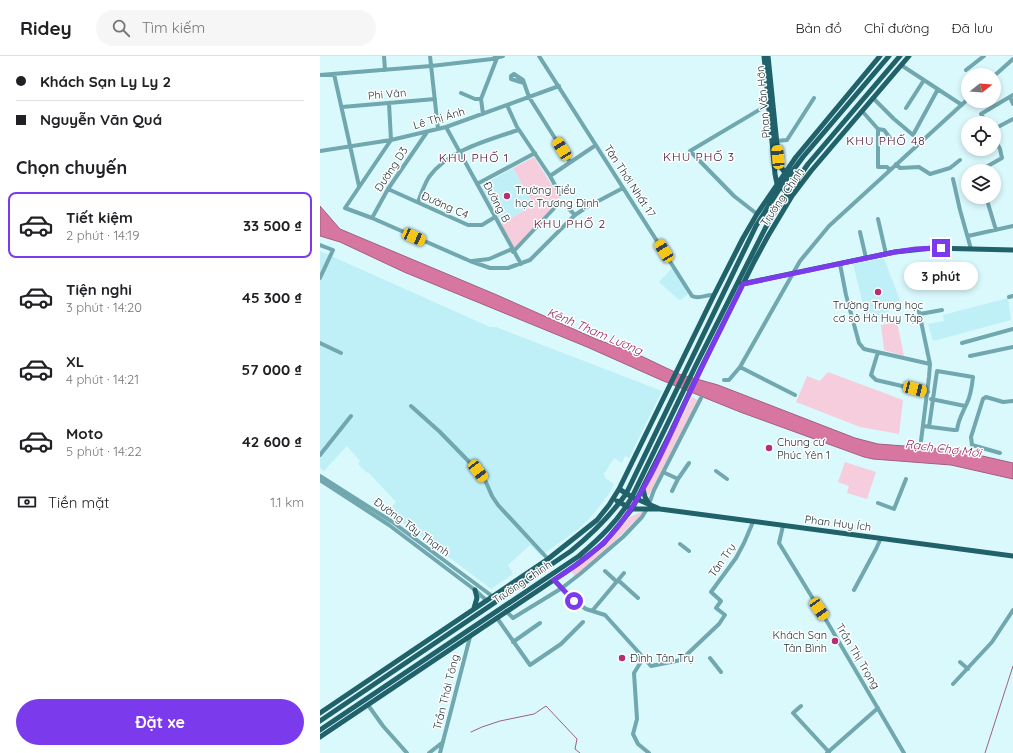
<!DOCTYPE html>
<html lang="vi">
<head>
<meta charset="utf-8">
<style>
	body { margin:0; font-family:Quicksand,sans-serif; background:#f6f6f6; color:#202124; height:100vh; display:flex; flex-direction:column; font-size:15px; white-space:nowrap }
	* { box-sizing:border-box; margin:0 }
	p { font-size:13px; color:#757577 }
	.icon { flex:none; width:22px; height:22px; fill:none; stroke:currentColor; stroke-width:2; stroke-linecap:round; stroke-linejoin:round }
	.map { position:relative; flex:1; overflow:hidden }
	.sheet { display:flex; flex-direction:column; background:#fff; width:320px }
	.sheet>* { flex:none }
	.guide { display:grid; align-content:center; height:88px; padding:0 16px; background:#fff }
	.needle { width:26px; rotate:73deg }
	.controls { position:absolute; left:641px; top:12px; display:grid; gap:8px }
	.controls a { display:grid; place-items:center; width:40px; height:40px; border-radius:50%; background:#fff; box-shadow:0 2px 6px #0003; font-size:20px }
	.end { position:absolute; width:18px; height:18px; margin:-9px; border:5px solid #7c3aed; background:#fff; box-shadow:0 0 0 2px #fff }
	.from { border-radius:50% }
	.bubble { position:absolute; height:28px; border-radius:14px; background:#fff; box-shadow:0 2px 6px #0003; font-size:13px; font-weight:700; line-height:28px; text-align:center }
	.car { position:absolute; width:12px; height:24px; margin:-12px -6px; border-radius:5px; box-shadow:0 0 3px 1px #0007; background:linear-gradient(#f5c518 24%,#345 0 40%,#f5c518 0 76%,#345 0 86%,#f5c518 0) }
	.guide b { display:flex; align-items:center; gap:14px; height:38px; font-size:15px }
	.guide b+b { border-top:1px solid #e0e0e0 }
	.guide i { width:10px; height:10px; background:#202124 }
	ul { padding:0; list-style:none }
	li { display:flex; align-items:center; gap:12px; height:66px; margin:0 8px 6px; padding:0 8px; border:2px solid transparent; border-radius:8px }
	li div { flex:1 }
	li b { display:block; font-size:15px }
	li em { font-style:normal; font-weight:700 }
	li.selected { border-color:#7c3aed }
	li>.icon { width:36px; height:36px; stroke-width:1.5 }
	h2 { padding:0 16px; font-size:18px; line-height:48px }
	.pay { display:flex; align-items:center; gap:10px; height:44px; padding:0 16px; font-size:15px }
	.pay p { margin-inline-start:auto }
	.primary-button { display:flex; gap:8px; margin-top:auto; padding:8px 16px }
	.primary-button a { flex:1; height:46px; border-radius:24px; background:#7c3aed; color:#fff; font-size:16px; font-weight:700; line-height:46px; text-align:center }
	header { display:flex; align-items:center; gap:24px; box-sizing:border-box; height:56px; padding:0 20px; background:#fff; border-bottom:1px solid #e0e0e0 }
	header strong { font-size:19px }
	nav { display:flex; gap:22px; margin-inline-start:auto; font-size:14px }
	.search { width:280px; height:36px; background:#f6f6f6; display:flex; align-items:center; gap:10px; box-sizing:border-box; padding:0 14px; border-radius:22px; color:#757577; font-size:15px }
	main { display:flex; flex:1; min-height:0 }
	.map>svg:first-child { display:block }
	.built { fill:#bfeff7 }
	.green { fill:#f5cddc }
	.water { fill:#d777a1; stroke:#9f607e }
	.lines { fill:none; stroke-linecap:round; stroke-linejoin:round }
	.stream { stroke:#9f607e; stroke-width:1 }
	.minor { stroke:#71a7af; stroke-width:4 }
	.major { stroke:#20616a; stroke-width:5 }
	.route { stroke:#7c3aed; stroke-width:5 }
	.poi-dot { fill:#b42f74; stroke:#fff; stroke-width:1.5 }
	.labels { text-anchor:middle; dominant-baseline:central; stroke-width:3; stroke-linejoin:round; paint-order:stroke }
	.street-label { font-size:11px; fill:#1d2c2e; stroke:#fff }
	.poi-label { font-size:11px; fill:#1d2c2e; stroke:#fff; text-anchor:start }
	.neighbourhood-label { font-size:12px; letter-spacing:1px; fill:#4f0f31; stroke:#fff }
	.water-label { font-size:12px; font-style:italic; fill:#94225e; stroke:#fff }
</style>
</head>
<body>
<header>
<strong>Ridey</strong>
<div class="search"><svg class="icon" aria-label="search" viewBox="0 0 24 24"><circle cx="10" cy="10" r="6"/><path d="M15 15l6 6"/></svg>Tìm kiếm</div>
<nav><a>Bản đồ</a><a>Chỉ đường</a><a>Đã lưu</a></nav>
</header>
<main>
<section class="sheet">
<div class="guide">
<b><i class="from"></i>Khách Sạn Ly Ly 2</b>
<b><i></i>Nguyễn Văn Quá</b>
</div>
<h2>Chọn chuyến</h2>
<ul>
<li class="selected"><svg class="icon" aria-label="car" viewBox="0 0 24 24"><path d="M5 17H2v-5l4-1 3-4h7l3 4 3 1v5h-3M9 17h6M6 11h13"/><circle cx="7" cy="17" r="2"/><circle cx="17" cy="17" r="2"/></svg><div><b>Tiết kiệm</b><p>2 phút · 14:19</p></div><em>33 500 ₫</em></li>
<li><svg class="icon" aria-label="car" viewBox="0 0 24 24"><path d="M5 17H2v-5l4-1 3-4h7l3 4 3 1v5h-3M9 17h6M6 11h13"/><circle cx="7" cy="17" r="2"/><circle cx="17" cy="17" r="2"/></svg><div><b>Tiện nghi</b><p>3 phút · 14:20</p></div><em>45 300 ₫</em></li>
<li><svg class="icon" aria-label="car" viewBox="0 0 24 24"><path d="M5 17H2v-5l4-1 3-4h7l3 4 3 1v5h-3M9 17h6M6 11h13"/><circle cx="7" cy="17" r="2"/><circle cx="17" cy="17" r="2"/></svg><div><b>XL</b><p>4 phút · 14:21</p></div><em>57 000 ₫</em></li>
<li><svg class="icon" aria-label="car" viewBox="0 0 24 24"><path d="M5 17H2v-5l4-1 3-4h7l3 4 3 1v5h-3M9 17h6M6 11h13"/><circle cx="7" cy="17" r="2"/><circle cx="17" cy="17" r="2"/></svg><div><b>Moto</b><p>5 phút · 14:22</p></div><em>42 600 ₫</em></li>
</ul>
<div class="pay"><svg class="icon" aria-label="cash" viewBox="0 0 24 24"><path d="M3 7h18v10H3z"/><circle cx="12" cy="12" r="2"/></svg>Tiền mặt<p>1.1 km</p></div>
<div class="primary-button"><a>Đặt xe</a></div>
</section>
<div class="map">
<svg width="693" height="697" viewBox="0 0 693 697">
	<rect width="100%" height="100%" fill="#daf9fd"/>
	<path class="built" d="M193 112 214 149 181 168 160 130Z
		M0 195 170 271H176L342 335 309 402 305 400 302 407 294 402 284 418 285 422 294 428 289 438 272 460 257 474 221 500 210 489 188 509 193 518 171 533 68 455 76 446 48 416 47 417 38 408 40 405 27 390 4 415 0 412Z
		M564 202 582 250 547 264 533 208Z
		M353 211 369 237 362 243 359 244 339 226Z
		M688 242 691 264 613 285 608 268 624 265 623 259Z"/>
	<path class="green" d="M214 101 240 142 194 194 181 168 214 149 193 112Z
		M577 266 584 300 564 294 561 269Z
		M508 316 583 344 579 378 540 371 476 346 487 320 500 325Z
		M372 341 378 344 329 439H326L325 433Z
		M525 406 556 416 547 443 527 437 529 430 518 426Z
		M321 456H324L285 495 256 520H254L252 516 253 513 284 488 310 461Z"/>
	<path class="water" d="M0 150 20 173 177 239 276 283 319 299 359 318 398 329 535 382 558 388 636 394 693 407V423L631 409 553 403 544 401 420 356 341 324 267 291 84 216 20 186 0 180Z"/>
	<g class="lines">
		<path class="stream" d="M151 676 162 671 180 665 214 658 226 650 257 683 255 693 260 697
			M665 697 693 610"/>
		<path class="minor" d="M64 0 65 14
			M110 0 118 73
			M219 0 372 240C380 244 386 238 394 239
			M581 9 642 49
			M646 14 664 0
			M14 18 39 130
			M0 19 111 10 172 3 183 0
			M674 20 693 3
			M204 27 191 23V20L194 18 203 24 209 41 250 106
			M141 37 155 43H161
			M690 41 693 48
			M553 42 574 63 593 79 618 33
			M69 47 71 84 25 152 52 162 150 205 170 212H188L210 204 255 159 267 151 303 132
			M187 49 197 71 230 120 240 138
			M22 51 115 43
			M586 52 604 24
			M542 55 558 73 564 74 570 82
			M163 58 161 43 177 2 175 0
			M666 67 661 58 693 39
			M126 71 201 208
			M558 73V111H567L570 114
			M674 73 693 63
			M456 85 467 84 494 42
			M0 95 71 84 126 71 239 30
			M576 108 580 112 599 111 610 118 630 112 640 104
			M659 115 682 102 680 93 674 82
			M230 120 276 89
			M633 123 640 154 651 193
			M157 128 215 97
			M68 133 148 169H162L175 161
			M666 141 676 174
			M98 146C101 138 104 129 109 121 128 94 169 84 198 74
			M437 158 414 140 370 95 449 48
			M52 162 68 133 107 76
			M558 163 566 198
			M540 176 546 202
			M648 180 693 170
			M0 189 13 194 0 222
			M193 196 239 147H243L255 159
			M152 205 169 203 192 193
			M520 208 526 239 539 287 544 293 610 308
			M689 241 693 240
			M598 251 610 308 609 321 601 385
			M600 258 622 254
			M0 287 21 297
			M642 287 693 273
			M558 296 551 319 556 324 608 336
			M650 300 693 291
			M420 311 475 339
			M404 324H409L420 311 480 205 509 170 648 43
			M611 343 645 350
			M91 350 120 376 158 415 165 424 172 440 178 449 228 503
			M603 370 634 374H637C638 364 643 356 647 347 651 339 652 330 653 321L617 315 609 371
			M680 397 652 389 651 381 663 343 666 341 683 346 693 345
			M0 399 31 360
			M396 415 407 423
			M343 416 358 423 369 407
			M0 420 71 465 172 540
			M0 424 69 469 155 534 166 544
			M352 435 358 423
			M558 447 574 453 586 423
			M329 448 334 434 381 342
			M463 470 459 487 509 569 584 697
			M360 488 369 495
			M285 515 297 526
			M234 524 254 545 266 553 285 559 331 610 361 604 399 568 405 559 396 552 401 545 391 536 416 502 424 487 433 466
			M298 524 318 542
			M534 534 556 493 561 482
			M186 555 193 562 242 532 260 518 303 481 322 461 327 453
			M272 555 304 517
			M177 562 210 609 241 588 263 566
			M193 586 220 567
			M324 601 314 617 317 663 313 678 318 688 329 697
			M390 602 401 616
			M640 606 648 613
			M633 628 672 586 693 554
			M48 649 63 670 87 697
			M481 650 473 657 509 696
			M109 697 123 686
			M120 697 150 581
			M507 697 558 652"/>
		<path class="major" d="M444 0 455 118 457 128 469 138
			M448 0 459 108 465 117 478 126
			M422 228 575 196 612 192 693 194
			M299 433 312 441 340 453
			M323 433 325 441 329 448
			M297 445 312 453H340L693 500
			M154 552 157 542 155 534
			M0 657 228 503 277 464 289 449 299 433 394 239 423 182 437 158 476 101 560 0
			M0 665 251 495C272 478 290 460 306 438L436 170 460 132 483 101 569 0
			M0 674 259 500C280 482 298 465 312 441L376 309 450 163 488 108 580 0
			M0 681 256 509 284 487 312 453 348 382 381 312 435 204 448 180 472 140 491 115 589 0"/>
	</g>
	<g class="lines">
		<path class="route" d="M254 545 234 524C257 509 280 493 297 472 326 436 346 387 366 345 384 305 404 267 423 228L575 196 596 193 621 192"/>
	</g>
	<g class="poi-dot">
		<circle cx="187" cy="140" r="4"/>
		<circle cx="558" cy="236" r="4"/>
		<circle cx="449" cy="392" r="4"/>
		<circle cx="515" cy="585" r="4"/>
		<circle cx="302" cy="602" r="4"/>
	</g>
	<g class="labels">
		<g class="street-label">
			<text transform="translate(67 38) rotate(-5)">Phi Vân</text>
			<text transform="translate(443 46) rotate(-95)">Phan Văn Hớn</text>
			<text transform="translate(119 62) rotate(-16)">Lê Thị Ánh</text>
			<text transform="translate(71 113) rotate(-57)">Đường D3</text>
			<text transform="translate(310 125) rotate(57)">Tân Thới Nhất 17</text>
			<text transform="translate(462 141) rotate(-56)">Trường Chinh</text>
			<text transform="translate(177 146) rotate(62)">Đường B</text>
			<text transform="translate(125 149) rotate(24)">Đường C4</text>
			<text transform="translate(518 467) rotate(7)">Phan Huy Ích</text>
			<text transform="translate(92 471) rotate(36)">Đường Tây Thạnh</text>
			<text transform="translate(402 504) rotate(-55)">Tân Trụ</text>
			<text transform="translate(202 526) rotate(-34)">Trường Chinh</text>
			<text transform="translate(538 600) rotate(59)">Trần Thị Trọng</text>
			<text transform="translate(126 636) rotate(-76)">Trần Thái Tông</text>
		</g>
		<g class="poi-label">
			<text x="195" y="134">Trường Tiểu<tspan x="195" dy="13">học Trương Định</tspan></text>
			<text x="558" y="249" text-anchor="middle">Trường Trung học<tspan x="558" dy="13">cơ sở Hà Huy Tập</tspan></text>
			<text x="457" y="386">Chung cư<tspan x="457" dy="13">Phúc Yên 1</tspan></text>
			<text x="507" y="579" text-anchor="end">Khách Sạn<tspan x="507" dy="13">Tân Bình</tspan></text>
			<text x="310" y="602">Đình Tân Trụ</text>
		</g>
		<g class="neighbourhood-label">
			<text x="566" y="84">KHU PHỐ 48</text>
			<text x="379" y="100">KHU PHỐ 3</text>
			<text x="154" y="101">KHU PHỐ 1</text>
			<text x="250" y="167">KHU PHỐ 2</text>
		</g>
		<g class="water-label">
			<text transform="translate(275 275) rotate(23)">Kênh Tham Lương</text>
			<text transform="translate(623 392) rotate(7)">Rạch Chợ Mới</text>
		</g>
	</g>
</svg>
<div class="controls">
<a><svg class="needle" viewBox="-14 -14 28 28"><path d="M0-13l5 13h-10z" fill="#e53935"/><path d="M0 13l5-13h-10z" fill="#757577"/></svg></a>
<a><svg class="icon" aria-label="locate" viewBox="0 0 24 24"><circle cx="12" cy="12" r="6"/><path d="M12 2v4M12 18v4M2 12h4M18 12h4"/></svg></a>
<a><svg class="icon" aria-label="layers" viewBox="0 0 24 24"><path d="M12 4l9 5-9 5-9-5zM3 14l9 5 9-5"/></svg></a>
</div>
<i class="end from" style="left:254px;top:545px"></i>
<i class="end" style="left:621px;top:192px"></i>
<div class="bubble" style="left:584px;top:206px;width:74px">3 phút</div>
<i class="car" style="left:242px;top:93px;rotate:328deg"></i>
<i class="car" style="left:458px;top:101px;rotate:355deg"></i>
<i class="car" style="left:94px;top:181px;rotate:114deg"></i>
<i class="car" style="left:344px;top:195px;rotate:328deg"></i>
<i class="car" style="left:595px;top:333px;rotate:104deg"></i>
<i class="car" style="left:158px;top:415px;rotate:143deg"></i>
<i class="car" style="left:499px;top:553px;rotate:146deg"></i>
</div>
</main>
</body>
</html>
